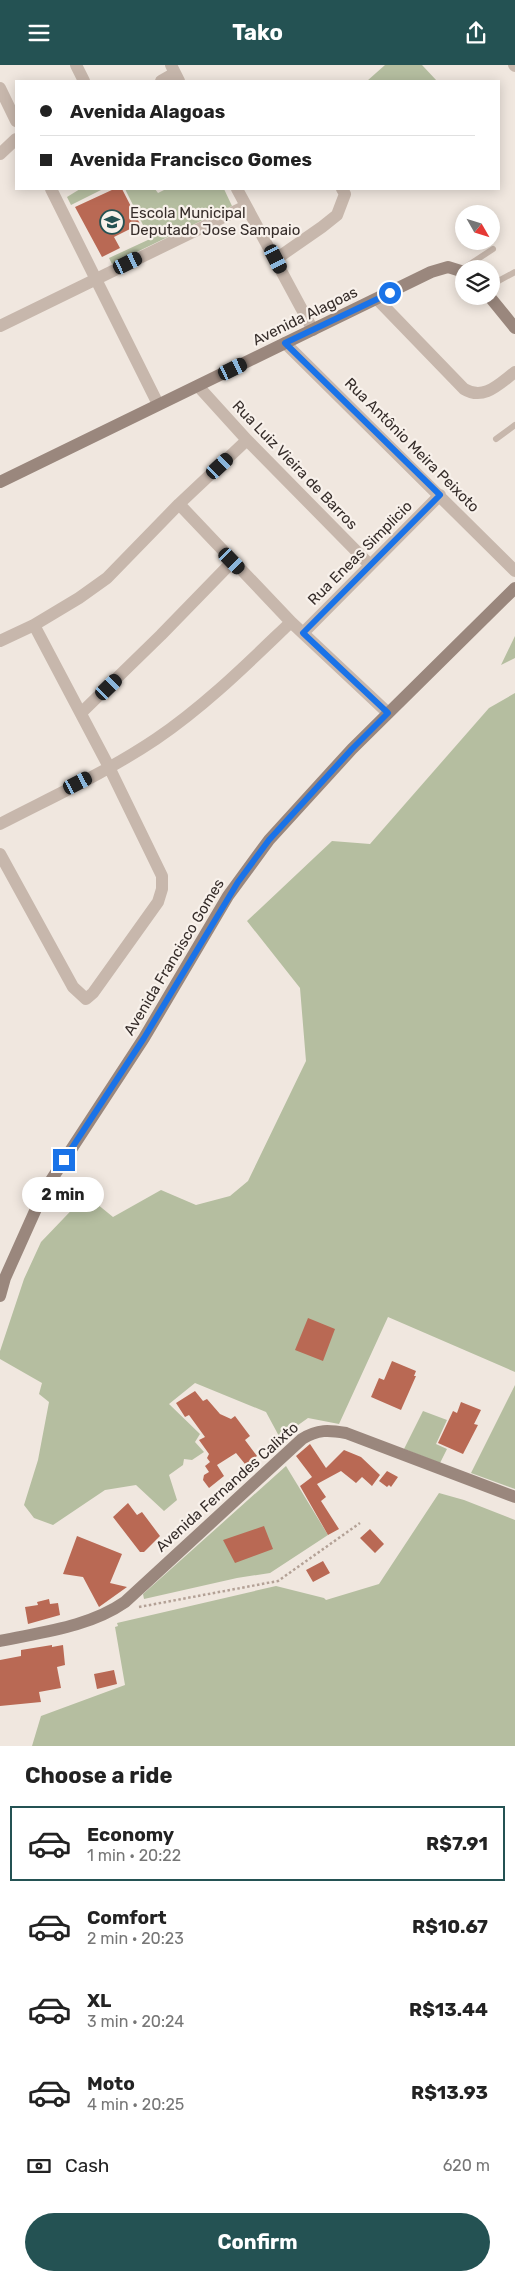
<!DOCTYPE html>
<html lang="en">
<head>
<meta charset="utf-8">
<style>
	body { margin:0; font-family:Rubik,sans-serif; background:#f2f2f2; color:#222; height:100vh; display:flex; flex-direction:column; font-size:19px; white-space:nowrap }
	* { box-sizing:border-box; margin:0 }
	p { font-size:16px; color:#767676 }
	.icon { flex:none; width:28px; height:28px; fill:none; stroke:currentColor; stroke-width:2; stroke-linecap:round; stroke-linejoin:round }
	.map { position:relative; height:1681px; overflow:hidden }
	.panel { display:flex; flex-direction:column; background:#fff; flex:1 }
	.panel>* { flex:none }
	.banner { position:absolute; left:15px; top:15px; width:485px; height:110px; border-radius:0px; box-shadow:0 2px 12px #0003; display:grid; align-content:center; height:110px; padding:0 25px; background:#fff }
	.needle { width:32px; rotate:129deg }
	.buttons { position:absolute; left:455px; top:140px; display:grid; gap:10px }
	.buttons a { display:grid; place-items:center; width:45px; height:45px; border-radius:50%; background:#fff; box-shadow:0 2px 12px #0003; font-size:25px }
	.end { position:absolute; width:22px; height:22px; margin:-11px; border:6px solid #1a73e8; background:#fff; box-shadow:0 0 0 2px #fff }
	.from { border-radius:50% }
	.bubble { position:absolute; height:35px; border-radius:18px; background:#fff; box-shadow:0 2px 12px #0003; font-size:16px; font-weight:700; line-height:35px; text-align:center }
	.car { position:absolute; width:15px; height:30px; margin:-15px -8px; border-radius:6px; box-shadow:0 0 4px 1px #0007; background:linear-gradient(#222 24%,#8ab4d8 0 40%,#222 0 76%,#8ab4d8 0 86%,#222 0) }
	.banner b { display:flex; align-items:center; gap:18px; height:48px; font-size:19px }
	.banner b+b { border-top:1px solid #e0e0e0 }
	.banner i { width:12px; height:12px; background:#222 }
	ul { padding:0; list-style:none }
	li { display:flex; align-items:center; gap:15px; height:75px; margin:0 10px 8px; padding:0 15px; border:2px solid transparent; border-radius:0px }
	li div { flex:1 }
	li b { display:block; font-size:19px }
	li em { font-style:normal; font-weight:700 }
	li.selected { border-color:#245253 }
	li>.icon { width:45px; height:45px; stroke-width:1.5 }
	h2 { padding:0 25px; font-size:22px; line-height:60px }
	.pay { display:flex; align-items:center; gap:12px; height:55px; padding:0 25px; font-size:19px }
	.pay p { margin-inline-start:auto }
	.action { display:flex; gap:10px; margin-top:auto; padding:10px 25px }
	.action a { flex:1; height:58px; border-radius:30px; background:#245253; color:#fff; font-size:20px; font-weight:700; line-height:58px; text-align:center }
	header { display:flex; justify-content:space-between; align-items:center; height:65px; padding:0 25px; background:#245253; color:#fff; font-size:22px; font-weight:700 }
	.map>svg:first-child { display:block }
	.green { fill:#b5bea0 }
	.building { fill:#b96954 }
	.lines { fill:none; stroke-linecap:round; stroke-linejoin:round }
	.path { stroke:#b3a196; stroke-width:2.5; stroke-dasharray:2.5 2.5; stroke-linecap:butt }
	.lane { stroke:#c7b7ac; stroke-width:6 }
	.street { stroke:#c7b7ac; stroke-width:12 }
	.secondary { stroke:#9a877d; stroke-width:12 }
	.route { stroke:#1a73e8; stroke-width:6 }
	.labels { text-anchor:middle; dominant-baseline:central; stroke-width:4.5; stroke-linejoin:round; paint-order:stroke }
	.poi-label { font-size:15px; fill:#362d2a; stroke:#f8f1eb; text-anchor:start }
	.street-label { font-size:15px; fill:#362d2a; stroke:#f8f1eb }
</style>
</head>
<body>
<header><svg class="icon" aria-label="menu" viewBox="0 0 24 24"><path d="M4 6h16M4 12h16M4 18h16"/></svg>Tako<svg class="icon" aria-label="share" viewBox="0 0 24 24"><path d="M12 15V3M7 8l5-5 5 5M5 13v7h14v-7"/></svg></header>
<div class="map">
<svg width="515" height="1681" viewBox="0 0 515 1681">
	<rect width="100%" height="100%" fill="#f0e7df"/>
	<path class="green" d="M385 0H422L437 16H367Z
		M80 124H103L71 140 67 132Z
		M125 124H155L158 128 166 124H224L232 141 112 199 109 193 150 174Z
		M515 571V593L501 600Z
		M515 628V1307L388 1252 339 1359 308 1353 280 1373 266 1347 195 1318 169 1339 200 1369 195 1377 204 1387 192 1395 184 1394 183 1400 169 1410 177 1435 164 1446 136 1420 105 1425 53 1460 34 1453 24 1440 38 1395 49 1337 39 1329 42 1318 0 1294V1286L24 1214 41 1177 86 1130 113 1152 161 1125 196 1140 230 1131 248 1116 306 996 300 923 247 856 332 776 370 779 489 643Z
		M515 1320V1424L471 1408Z
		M423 1346 447 1355 436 1379 447 1384 440 1398 404 1384Z
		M286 1401 328 1470 270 1508 237 1513 144 1534 143 1529Z
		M439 1428 464 1435 515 1455V1681H32L41 1651 125 1620 115 1562 118 1561 117 1558 276 1521 324 1533 326 1535 379 1519Z"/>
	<path class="building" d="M114 124H122L140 159 114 172 120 183 102 192 75 142Z
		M308 1253 335 1264 323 1296 295 1285Z
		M392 1296 416 1306 414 1311H416L401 1345 371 1332 379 1313 384 1315Z
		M195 1326 203 1336 207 1334 220 1349 231 1354 235 1351 250 1371 245 1375 257 1391 245 1399 236 1388 217 1400 224 1411 209 1423 203 1415 204 1410 209 1407 205 1401 210 1397 207 1393 209 1389 199 1375 205 1372 189 1350 185 1352 176 1338Z
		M461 1337 481 1345 474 1359 478 1360 463 1389 438 1378 453 1346 457 1348Z
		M310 1379 326 1403 344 1385 361 1392 380 1410 372 1421 362 1412 356 1418 341 1406 317 1419 326 1432 321 1436 339 1464 328 1470 300 1421 312 1412 296 1391Z
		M387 1406 398 1412 391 1422 389 1420 387 1422 379 1416Z
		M128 1438 137 1450 142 1447 160 1471 144 1487H140L113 1452Z
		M264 1461 273 1484 235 1498 223 1475Z
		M370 1464 384 1479 375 1488 360 1473Z
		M77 1471 122 1489 110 1518 127 1522 99 1542 83 1512 63 1509Z
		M323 1496 330 1508 313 1517 306 1505Z
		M49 1534 50 1539 58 1538 60 1550 28 1559 25 1542 38 1540 37 1537Z
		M52 1580V1582L63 1580 65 1600 57 1602 61 1623 39 1627 41 1637 0 1641V1595L21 1591V1585Z
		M114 1605 117 1619 97 1624 94 1609Z"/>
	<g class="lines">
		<path class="path" d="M139 1542 278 1516 360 1458"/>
		<path class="lane" d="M461 205 493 184
			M491 220 515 207
			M496 374 515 360"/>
		<path class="street" d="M76 0 84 16
			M171 0 179 16
			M514 0 515 1
			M161 16 175 8
			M0 23 16 56
			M0 89 16 74
			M51 124 158 339
			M237 124 313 265
			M276 194 322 162 337 150 345 129 342 124
			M377 234 464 324C484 336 499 319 515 307
			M0 261 246 141
			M285 278 515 506
			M198 321 247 375 370 500
			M179 439 291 557 388 648
			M303 568 440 430
			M0 576 34 560 79 533 107 513 179 439 247 375
			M81 648 161 570 233 496
			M0 759C52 732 107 707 156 674 206 640 248 598 291 557
			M0 789 73 922 86 934 93 928 158 837 162 824V811L109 702 34 560"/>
		<path class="secondary" d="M489 231 515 263
			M0 417 431 207 448 202 464 207
			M0 1231 5 1213 44 1126 144 973 228 831 269 775 352 684 515 523
			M0 1576C42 1567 89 1562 125 1537L302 1374C318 1364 329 1365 346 1368L515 1432"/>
	</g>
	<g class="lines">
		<path class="route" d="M64 1095 144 973 238 817 269 775 352 684 388 648 303 568 440 430 285 278 390 228"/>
	</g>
	<defs>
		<g id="school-ring" transform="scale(1.25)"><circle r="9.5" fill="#f8f1eb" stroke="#245253" stroke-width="1.5"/><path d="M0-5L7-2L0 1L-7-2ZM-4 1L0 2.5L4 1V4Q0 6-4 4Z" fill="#245253"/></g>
	</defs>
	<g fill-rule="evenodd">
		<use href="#school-ring" x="112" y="157"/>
	</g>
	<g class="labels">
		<g class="poi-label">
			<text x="130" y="148">Escola Municipal<tspan x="130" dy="17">Deputado Jose Sampaio</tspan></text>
		</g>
		<g class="street-label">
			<text transform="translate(305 251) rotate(-26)">Avenida Alagoas</text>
			<text transform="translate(412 380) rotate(45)">Rua Antônio Meira Peixoto</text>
			<text transform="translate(295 400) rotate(46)">Rua Luiz Vieira de Barros</text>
			<text transform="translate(360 488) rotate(-45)">Rua Eneas Simplicio</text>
			<text transform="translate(174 892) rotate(-59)">Avenida Francisco Gomes</text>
			<text transform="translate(227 1422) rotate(-42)">Avenida Fernandes Calixto</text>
		</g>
	</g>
</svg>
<div class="buttons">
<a><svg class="needle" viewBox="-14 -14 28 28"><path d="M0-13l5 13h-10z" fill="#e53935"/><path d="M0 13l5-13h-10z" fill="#767676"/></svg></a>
<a><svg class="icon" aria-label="layers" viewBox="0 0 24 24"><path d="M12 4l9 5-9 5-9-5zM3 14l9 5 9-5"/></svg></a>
</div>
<i class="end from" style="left:390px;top:228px"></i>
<i class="end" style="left:64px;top:1095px"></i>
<div class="bubble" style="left:22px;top:1112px;width:82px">2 min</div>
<i class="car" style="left:276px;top:194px;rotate:153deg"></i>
<i class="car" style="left:128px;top:198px;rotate:64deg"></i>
<i class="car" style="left:233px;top:304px;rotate:64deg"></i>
<i class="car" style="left:220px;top:401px;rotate:47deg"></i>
<i class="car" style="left:232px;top:496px;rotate:136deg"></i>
<i class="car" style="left:109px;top:622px;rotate:46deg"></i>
<i class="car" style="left:78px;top:718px;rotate:63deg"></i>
<div class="banner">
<b><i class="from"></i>Avenida Alagoas</b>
<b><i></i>Avenida Francisco Gomes</b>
</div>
</div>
<section class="panel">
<h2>Choose a ride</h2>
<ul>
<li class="selected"><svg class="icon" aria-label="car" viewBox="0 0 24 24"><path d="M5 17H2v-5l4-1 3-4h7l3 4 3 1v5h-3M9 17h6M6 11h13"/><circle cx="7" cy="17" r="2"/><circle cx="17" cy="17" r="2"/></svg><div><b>Economy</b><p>1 min · 20:22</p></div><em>R$7.91</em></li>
<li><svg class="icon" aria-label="car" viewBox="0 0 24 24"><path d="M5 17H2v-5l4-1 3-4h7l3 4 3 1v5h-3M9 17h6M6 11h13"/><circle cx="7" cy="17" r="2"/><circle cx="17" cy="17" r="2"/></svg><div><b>Comfort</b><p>2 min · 20:23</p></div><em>R$10.67</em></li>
<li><svg class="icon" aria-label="car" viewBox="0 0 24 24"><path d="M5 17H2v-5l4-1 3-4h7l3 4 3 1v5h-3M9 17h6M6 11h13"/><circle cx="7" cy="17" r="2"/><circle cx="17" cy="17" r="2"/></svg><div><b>XL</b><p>3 min · 20:24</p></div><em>R$13.44</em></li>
<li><svg class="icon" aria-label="car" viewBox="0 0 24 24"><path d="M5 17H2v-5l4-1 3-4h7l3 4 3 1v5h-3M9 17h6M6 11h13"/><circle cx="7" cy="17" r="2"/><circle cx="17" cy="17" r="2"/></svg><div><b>Moto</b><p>4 min · 20:25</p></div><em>R$13.93</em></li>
</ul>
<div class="pay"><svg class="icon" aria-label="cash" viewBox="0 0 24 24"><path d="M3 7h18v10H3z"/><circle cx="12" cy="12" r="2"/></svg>Cash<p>620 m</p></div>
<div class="action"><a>Confirm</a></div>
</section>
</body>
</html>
